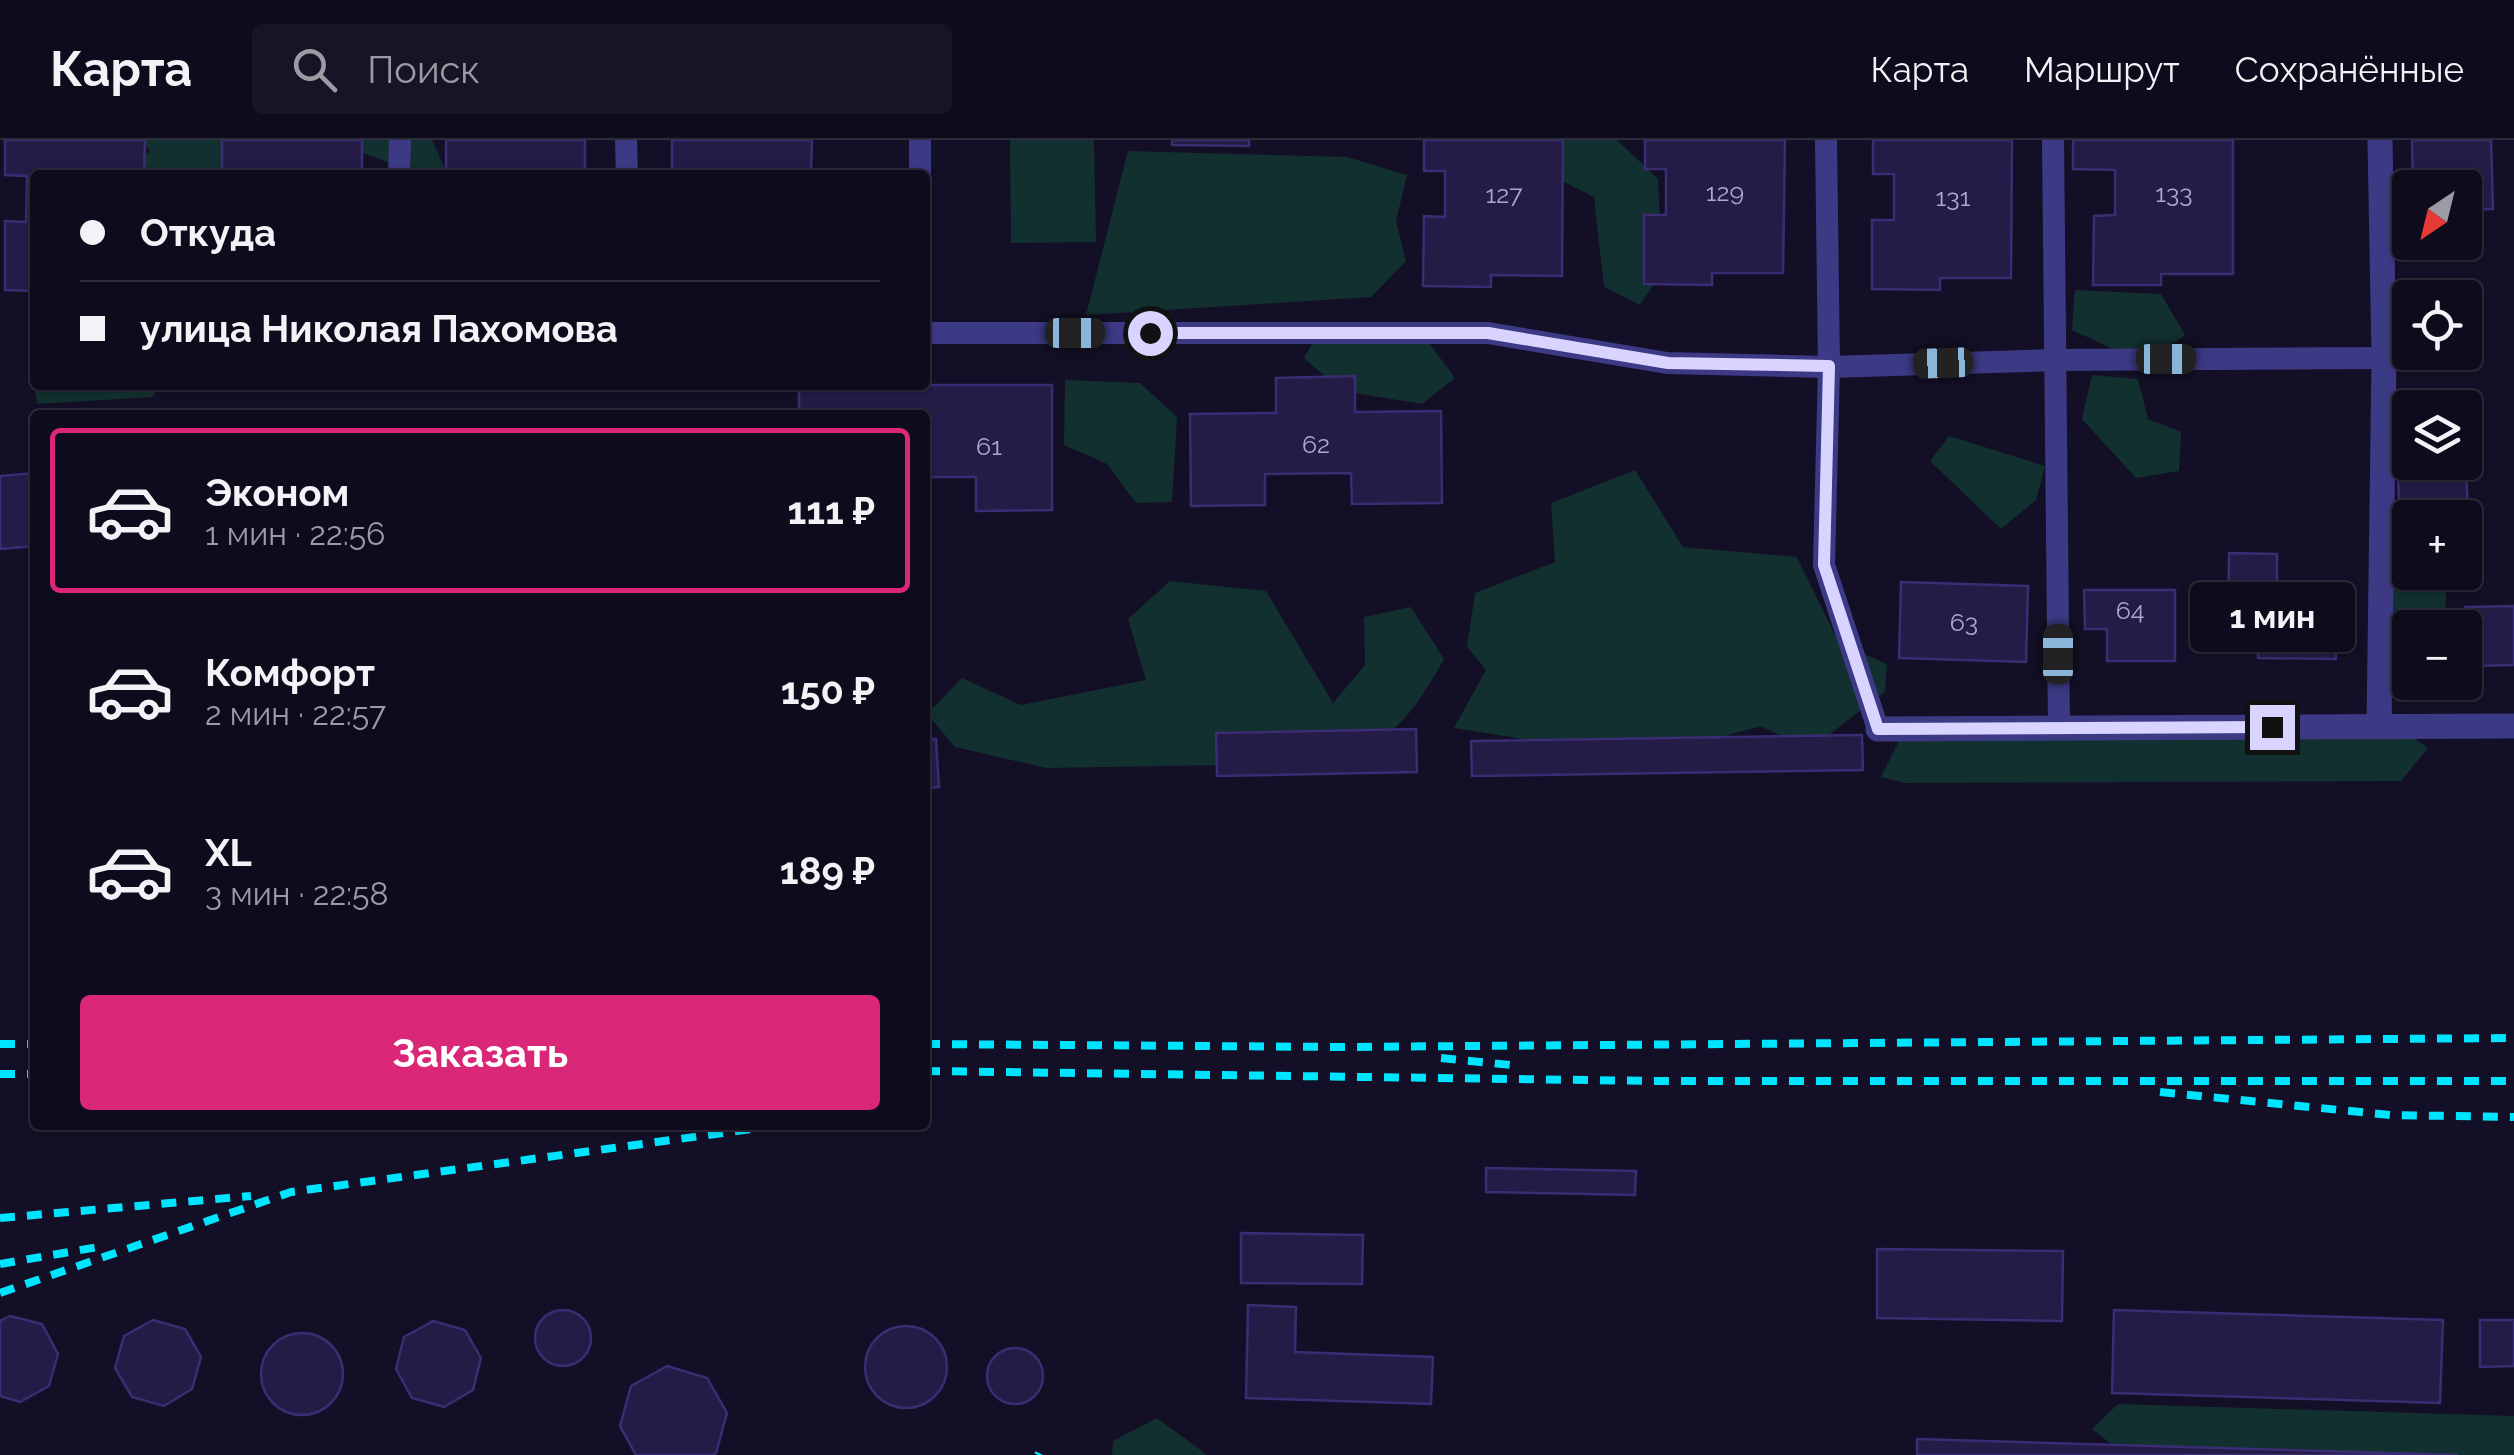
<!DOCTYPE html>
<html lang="ru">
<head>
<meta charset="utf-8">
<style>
	body { margin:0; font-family:Raleway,sans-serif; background:#171425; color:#f1f3f6; height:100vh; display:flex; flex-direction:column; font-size:38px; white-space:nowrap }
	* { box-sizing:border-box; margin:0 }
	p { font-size:32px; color:#9b9ba3 }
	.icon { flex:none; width:55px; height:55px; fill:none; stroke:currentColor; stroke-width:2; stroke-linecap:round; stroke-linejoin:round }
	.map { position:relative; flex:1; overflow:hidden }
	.details { position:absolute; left:30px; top:270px; width:900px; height:720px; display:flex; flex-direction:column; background:#0e0b1c; border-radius:10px; box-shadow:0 2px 8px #0004,0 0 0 2px #2e2b3b }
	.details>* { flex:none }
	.top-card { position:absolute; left:30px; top:30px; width:900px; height:220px; border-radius:10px; box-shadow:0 2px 8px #0004,0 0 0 2px #2e2b3b; display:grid; align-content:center; height:220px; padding:0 50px; background:#0e0b1c }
	.needle { width:65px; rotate:215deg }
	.controls { position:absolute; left:2392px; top:30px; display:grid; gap:20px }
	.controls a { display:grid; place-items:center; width:90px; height:90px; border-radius:10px; background:#0e0b1c; box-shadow:0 2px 8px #0004,0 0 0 2px #2e2b3b; font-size:50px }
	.end { position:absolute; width:45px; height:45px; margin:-22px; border:12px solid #d9d4ff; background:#111; box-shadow:0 0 0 5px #111 }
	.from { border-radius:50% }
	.bubble { position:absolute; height:70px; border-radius:10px; background:#0e0b1c; box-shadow:0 2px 8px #0004,0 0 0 2px #2e2b3b; font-size:32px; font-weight:700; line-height:70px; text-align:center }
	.car { position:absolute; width:30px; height:60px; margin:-30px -15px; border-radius:12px; box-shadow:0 0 8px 2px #0007; background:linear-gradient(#222 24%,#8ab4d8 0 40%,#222 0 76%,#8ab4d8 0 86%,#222 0) }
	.top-card b { display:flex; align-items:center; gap:35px; height:95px; font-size:38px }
	.top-card b+b { border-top:2px solid #2e2b3b }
	.top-card i { width:25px; height:25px; background:#f1f3f6 }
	ul { padding:18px 0 0; list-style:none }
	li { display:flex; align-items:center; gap:30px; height:165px; margin:0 20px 15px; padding:0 30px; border:5px solid transparent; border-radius:10px }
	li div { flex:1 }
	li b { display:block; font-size:38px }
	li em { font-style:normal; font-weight:700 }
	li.active { border-color:#db2777 }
	li>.icon { width:90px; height:90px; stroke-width:1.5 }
	.cta { display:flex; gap:20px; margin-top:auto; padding:20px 50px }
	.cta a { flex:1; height:115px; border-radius:10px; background:#db2777; color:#fff; font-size:40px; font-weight:700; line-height:115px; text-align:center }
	header { display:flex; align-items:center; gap:60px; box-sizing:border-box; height:140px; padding:0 50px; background:#0e0b1c; border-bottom:2px solid #2e2b3b }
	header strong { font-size:48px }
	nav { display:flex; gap:55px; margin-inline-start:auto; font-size:35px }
	.search { width:700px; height:90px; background:#171425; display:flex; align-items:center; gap:25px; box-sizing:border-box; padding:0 35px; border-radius:10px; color:#9b9ba3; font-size:38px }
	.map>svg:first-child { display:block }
	.green { fill:#12302f }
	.building { fill:#241b47; stroke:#3b2d73; stroke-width:2.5 }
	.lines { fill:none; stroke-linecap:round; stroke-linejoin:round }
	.service { stroke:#3d3a85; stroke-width:22 }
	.minor { stroke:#3d3a85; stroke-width:25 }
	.rail { stroke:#00e5ff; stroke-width:8; stroke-dasharray:15 12; stroke-linecap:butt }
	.route { stroke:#d9d4ff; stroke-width:12 }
	.labels { text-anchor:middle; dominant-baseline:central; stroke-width:9; stroke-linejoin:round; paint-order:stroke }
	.number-label { font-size:25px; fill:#aca6d1 }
</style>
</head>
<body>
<header>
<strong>Карта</strong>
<div class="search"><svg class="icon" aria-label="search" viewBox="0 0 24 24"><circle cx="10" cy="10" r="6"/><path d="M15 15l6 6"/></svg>Поиск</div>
<nav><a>Карта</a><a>Маршрут</a><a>Сохранённые</a></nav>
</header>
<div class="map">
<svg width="2514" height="1315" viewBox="0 0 2514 1315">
	<rect width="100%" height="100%" fill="#130f26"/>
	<path class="green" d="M140 0H224L231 7 228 35H118L150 11Z
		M328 0H432L448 35H422Z
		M1010 0H1094L1096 102 1011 103Z
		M1522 0H1617L1658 39 1662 132 1640 165 1604 147 1594 57 1548 34Z
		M1128 11 1347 17 1407 35 1396 81 1406 121 1371 157 1086 175Z
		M2075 150 2161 154 2185 195 2146 224 2072 190Z
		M1317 195 1430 204 1455 238 1422 264 1342 251 1304 218Z
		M35 203V245H159L153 257 37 264 29 210Z
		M2092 235 2138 239 2148 279 2181 292 2179 331 2136 338 2082 279Z
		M1065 240 1140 243 1177 277 1172 362 1136 363 1107 324 1064 305Z
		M1949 296 2045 326 2036 360 2001 389 1930 321Z
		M1635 330 1683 407 1797 417 1839 503 1887 524 1885 552 1809 610 1761 586 1643 618 1454 588 1486 530 1467 507 1475 453 1555 422 1551 363Z
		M2406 435 2446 450 2445 485 2410 488V517L2372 506 2371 473Z
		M1170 441 1266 451 1333 563 1365 525 1364 477 1411 467 1444 519C1415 571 1398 592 1347 623L1047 628 955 607 927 574 962 538 1021 565 1146 540 1128 479Z
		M2404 591 2428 608 2401 641 1905 643 1881 637 1899 601Z
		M2118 1264 2514 1276V1315H2125L2092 1289Z
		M1157 1278 1206 1314V1315H1112L1113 1301Z"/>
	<path class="building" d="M5 0H145L144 35H35V151L5 150V81L26 82 27 36 5 35Z
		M222 0H362V35L222 34Z
		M446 0H585V35H467V31L446 30Z
		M672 0H812L811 35H694V32H672Z
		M1172 0H1249V6L1172 5Z
		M1424 0H1563L1562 136 1491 135V147L1423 146 1424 76 1445 77V31H1424Z
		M1645 0H1785L1783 133H1712V145L1644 144V75H1666V29H1645Z
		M1873 0H2012L2011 138H1940V150L1872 149V80H1894V34H1873Z
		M2073 0H2233V134H2161V145H2093L2094 76 2115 75V30L2073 29Z
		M2412 0H2491L2493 69 2465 70V48H2413Z
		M1355 236V272L1441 271 1442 363 1352 364 1351 333 1265 334V365L1191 366 1190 274 1276 273V238Z
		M799 245H1052V370L976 371V337H925V275H799Z
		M2465 317 2471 416H2465V378H2410V418L2402 419 2397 320 2465 322Z
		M35 333V406L0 409V336Z
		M2229 413 2277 414V442L2337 443 2336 519 2258 518V486L2228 485Z
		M1901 442 2028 446 2026 522 1899 518Z
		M2084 450H2175V521H2107V489H2085Z
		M2514 466V525L2467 526 2465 467Z
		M1416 589 1417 632 1217 636 1216 593Z
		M1862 595 1863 630 1472 636 1471 601Z
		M936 599 939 647 925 648V600Z
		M1486 1028 1636 1031 1635 1055 1486 1052Z
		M1241 1093 1363 1095 1362 1144 1241 1143Z
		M1877 1109 2063 1111 2062 1181 1877 1178Z
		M1248 1165 1296 1167 1295 1212 1433 1217 1431 1264 1246 1258Z
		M535 1198a28 28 0 1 1 56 0a28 28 0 1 1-56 0Z
		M2114 1170 2443 1180 2440 1263 2112 1253Z
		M10 1176 42 1184 58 1214 49 1246 20 1262 0 1256V1181Z
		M153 1180 185 1189 201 1217 192 1249 164 1266 132 1257 115 1228 124 1196Z
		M2480 1180H2514V1226L2480 1227Z
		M433 1181 465 1190 481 1218 473 1250 444 1267 412 1258 396 1229 404 1197Z
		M865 1227a41 41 0 1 1 82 0a41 41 0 1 1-82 0Z
		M261 1234a41 41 0 1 1 82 0a41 41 0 1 1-82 0Z
		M987 1236a28 28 0 1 1 56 0a28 28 0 1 1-56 0Z
		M667 1226 707 1238 727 1273 716 1313 713 1315H636L620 1286 631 1246Z
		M1917 1299 2458 1315H1917Z"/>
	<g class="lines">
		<path class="service" d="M626 0 627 35
			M1826 0 1829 227 1824 425 1878 589
			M2053 0 2059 588
			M399 35 400 0
			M920 35V0
			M925 193H1488L1667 223 1829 227 2057 220 2384 218"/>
		<path class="minor" d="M2379 587 2384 218 2380 0
			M1878 589 2514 586"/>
		<path class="rail" d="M0 904H35
			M925 904 1342 907 2514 898
			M1441 918 1511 925
			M925 931 1660 941H2514
			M0 934H35
			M2160 952 2390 975 2514 977
			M0 1078 251 1056
			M0 1124 98 1107
			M0 1153 291 1052 752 989
			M1038 1315 1039 1313"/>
	</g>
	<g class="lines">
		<path class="route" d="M1150 193H1488L1668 223 1829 226 1824 425 1878 589 2272 587"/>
	</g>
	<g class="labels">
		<g class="number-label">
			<text x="1725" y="52">129</text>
			<text x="2174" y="53">133</text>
			<text x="1504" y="54">127</text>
			<text x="1953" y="57">131</text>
			<text x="1316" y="304">62</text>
			<text x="989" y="306">61</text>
			<text x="2130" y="470">64</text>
			<text x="1964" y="482">63</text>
		</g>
	</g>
</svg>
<div class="controls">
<a><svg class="needle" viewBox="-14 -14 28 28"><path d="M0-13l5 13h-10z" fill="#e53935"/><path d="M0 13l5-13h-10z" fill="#9b9ba3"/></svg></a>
<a><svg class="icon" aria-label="locate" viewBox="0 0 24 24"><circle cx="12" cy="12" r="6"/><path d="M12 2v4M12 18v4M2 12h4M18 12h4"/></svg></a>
<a><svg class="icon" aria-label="layers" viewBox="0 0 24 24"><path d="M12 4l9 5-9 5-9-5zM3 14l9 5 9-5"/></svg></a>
<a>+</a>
<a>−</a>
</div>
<i class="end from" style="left:1150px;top:193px"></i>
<i class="end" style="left:2272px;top:587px"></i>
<div class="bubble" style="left:2190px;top:442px;width:165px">1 мин</div>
<i class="car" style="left:1075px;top:193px;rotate:90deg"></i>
<i class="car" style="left:2166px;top:219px;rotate:90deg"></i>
<i class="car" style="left:1943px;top:223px;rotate:268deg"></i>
<i class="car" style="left:2058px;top:514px;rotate:0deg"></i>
<div class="top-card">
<b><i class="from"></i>Откуда</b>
<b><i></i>улица Николая Пахомова</b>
</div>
<section class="details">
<ul>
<li class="active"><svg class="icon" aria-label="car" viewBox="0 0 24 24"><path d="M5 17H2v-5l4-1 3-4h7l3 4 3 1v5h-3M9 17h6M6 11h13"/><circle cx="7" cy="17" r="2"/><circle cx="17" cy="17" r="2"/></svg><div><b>Эконом</b><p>1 мин · 22:56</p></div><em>111 ₽</em></li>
<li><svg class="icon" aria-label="car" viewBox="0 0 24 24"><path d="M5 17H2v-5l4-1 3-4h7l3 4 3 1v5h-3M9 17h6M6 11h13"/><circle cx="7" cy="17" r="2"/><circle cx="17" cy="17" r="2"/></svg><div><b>Комфорт</b><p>2 мин · 22:57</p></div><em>150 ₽</em></li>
<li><svg class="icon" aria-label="car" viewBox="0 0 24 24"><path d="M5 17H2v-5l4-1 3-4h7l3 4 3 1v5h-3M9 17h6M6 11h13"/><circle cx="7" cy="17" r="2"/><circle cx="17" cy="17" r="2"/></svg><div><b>XL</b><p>3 мин · 22:58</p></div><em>189 ₽</em></li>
</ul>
<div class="cta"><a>Заказать</a></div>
</section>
</div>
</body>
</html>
